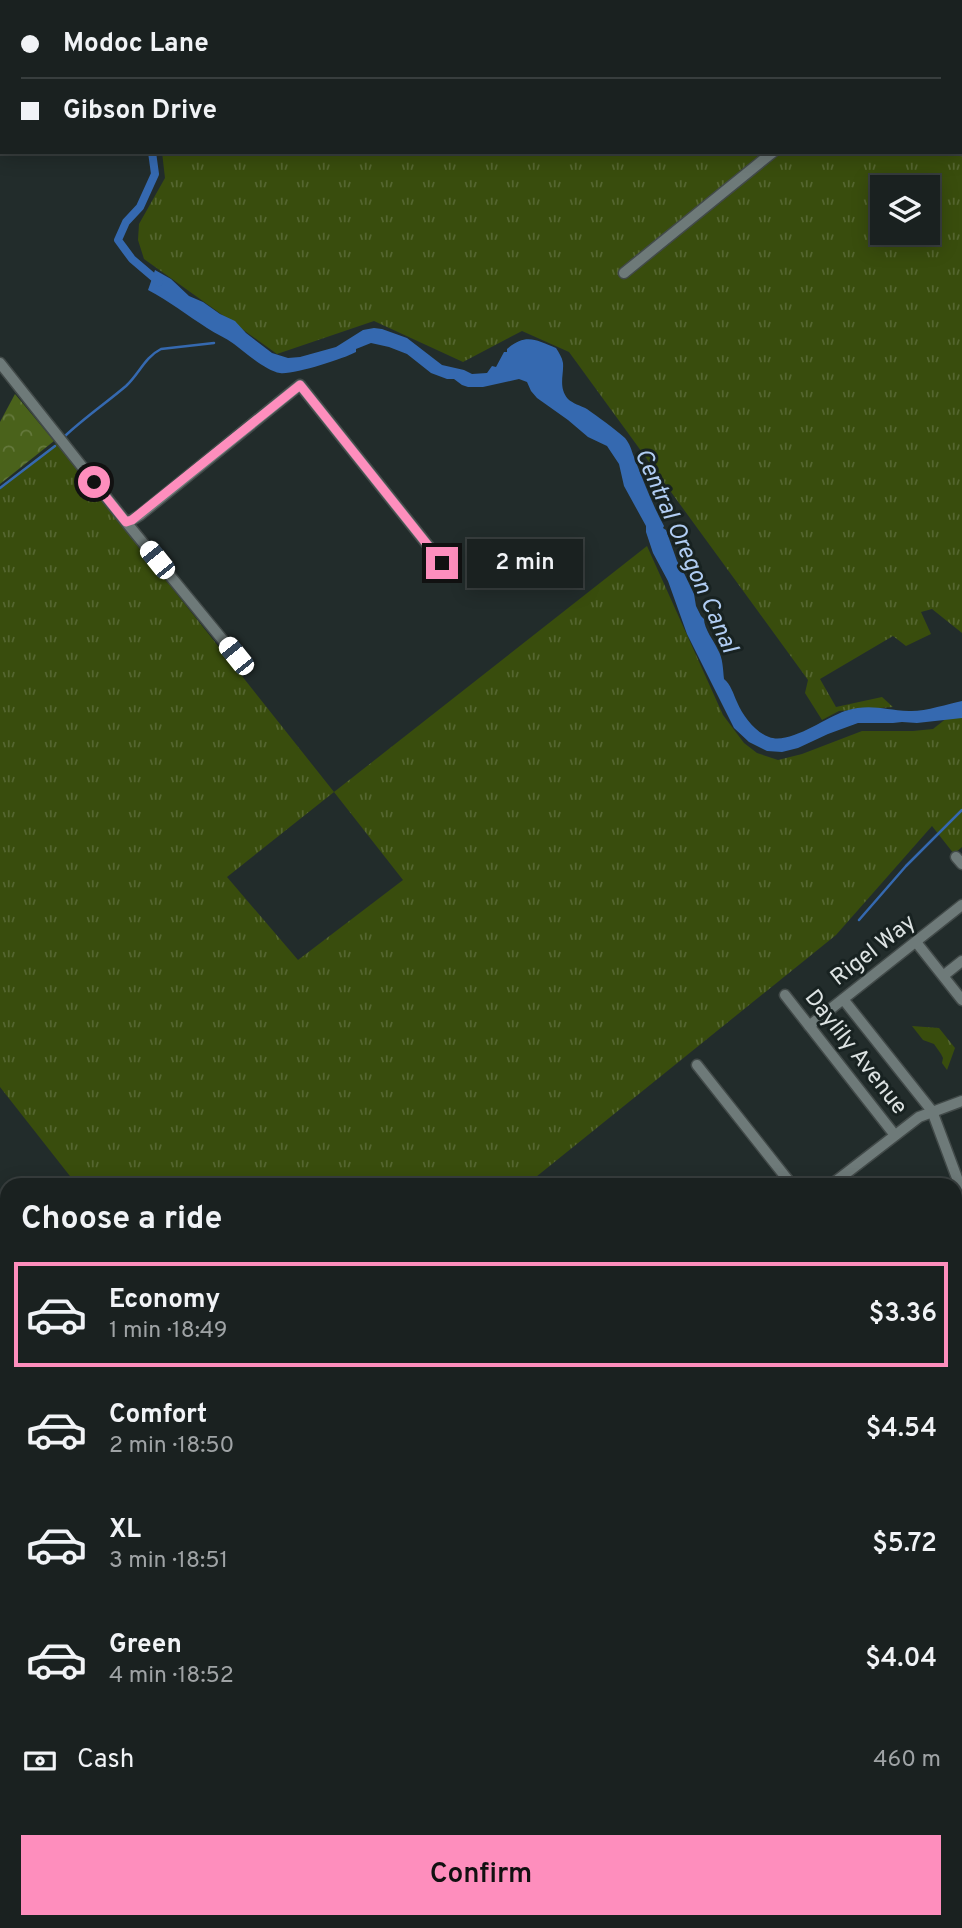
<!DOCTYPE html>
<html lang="en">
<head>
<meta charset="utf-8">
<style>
	body { margin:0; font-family:Overpass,sans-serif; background:#272e2d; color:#f1f3f6; height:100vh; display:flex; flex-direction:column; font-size:26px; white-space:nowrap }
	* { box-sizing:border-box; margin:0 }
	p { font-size:23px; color:#9fa3a5 }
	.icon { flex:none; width:38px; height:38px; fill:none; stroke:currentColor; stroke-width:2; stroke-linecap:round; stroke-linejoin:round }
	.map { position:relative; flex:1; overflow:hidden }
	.sheet { position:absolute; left:0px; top:1178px; width:962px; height:751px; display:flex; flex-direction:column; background:#1a2120; border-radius:21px 21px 0 0; box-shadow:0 4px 18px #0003,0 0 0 2px #383e3e }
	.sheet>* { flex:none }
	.banner { position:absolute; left:0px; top:0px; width:962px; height:154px; box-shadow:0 4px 18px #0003,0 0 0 2px #383e3e; display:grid; align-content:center; height:154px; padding:0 21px; background:#1a2120 }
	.controls { position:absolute; left:870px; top:175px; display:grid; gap:14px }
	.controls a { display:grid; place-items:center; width:70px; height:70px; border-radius:0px; background:#1a2120; box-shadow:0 4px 18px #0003,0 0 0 2px #383e3e; font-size:35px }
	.end { position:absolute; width:32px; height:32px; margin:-16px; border:9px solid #fe8ebd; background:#111; box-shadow:0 0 0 4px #111 }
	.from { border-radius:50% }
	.bubble { position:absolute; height:49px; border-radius:0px; background:#1a2120; box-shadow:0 4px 18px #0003,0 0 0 2px #383e3e; font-size:23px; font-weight:600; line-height:49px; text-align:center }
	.car { position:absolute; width:21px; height:42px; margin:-21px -10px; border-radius:9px; box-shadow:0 0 5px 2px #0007; background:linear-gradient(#fff 24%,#345 0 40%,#fff 0 76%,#345 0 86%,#fff 0) }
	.banner b { display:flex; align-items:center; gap:24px; height:66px; font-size:26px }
	.banner b+b { border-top:2px solid #383e3e }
	.banner i { width:18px; height:18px; background:#f1f3f6 }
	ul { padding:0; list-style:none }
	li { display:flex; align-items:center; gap:21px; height:105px; margin:0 14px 10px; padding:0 7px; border:4px solid transparent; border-radius:0px }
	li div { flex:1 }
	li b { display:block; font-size:26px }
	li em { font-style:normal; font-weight:600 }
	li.on { border-color:#fe8ebd }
	li>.icon { width:63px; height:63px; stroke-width:1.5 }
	h2 { padding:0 21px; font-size:32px; line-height:84px }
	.pay { display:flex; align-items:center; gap:18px; height:77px; padding:0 21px; font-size:26px }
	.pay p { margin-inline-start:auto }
	.primary-button { display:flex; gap:14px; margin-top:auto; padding:14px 21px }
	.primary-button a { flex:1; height:80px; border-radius:0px; background:#fe8ebd; color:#111; font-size:28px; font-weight:600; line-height:80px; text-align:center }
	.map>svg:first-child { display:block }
	.grass { fill:url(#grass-tufts); fill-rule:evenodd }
	.forest { fill:url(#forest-crowns) }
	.water { fill:#3569b0 }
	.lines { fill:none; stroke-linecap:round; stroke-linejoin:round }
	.stream { stroke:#3569b0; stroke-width:2.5 }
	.canal { stroke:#3569b0; stroke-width:8 }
	.minor-casing { stroke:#424a49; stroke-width:13 }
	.major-casing { stroke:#424a49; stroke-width:16 }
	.minor { stroke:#6e7a79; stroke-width:10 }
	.major { stroke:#519e7b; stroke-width:12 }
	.route { stroke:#fe8ebd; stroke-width:9 }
	.labels { text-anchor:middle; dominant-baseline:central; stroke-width:6; stroke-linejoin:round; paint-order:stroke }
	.street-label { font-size:23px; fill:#dde3e3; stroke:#182221 }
	.water-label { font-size:24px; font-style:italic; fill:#b1cdf3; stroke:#182221 }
</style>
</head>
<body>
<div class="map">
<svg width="962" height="1928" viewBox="0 0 962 1928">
	<defs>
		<pattern id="grass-tufts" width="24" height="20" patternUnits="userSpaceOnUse" patternTransform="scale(1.75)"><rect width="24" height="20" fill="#394d0d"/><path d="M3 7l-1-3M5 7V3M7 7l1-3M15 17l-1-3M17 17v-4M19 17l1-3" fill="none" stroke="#556630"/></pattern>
		<pattern id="forest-crowns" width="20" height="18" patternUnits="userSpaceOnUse" patternTransform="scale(1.75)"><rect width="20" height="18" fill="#4a621b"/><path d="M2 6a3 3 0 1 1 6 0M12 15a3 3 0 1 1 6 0" fill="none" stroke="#64783c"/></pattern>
	</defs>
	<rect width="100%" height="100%" fill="#222c2b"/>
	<path class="grass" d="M43 0H962V633L932 609 921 612 931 634 906 646 893 636 820 679 836 707 882 697 893 707 839 711 822 720 805 693 808 680 569 352 522 331 463 362 374 321 277 354 144 259 138 240 139 224 165 178 162 152H961V2H46ZM882 187H928V233H882Z
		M57 443 334 792 647 546 723 715 744 743 757 753 778 760 802 754 862 731H913L933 729 962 706V847L954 854 932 826 836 935 526 1185H77L0 1087V487ZM334 792 403 880 298 960 227 877Z
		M912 1026 939 1028 955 1048 947 1070 942 1063 943 1058 941 1054 934 1044 923 1040Z"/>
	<path class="forest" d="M15 394 54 441 0 484V422Z"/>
	<path class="water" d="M155 270 171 279 189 296 203 302 220 314 235 321 246 333 272 353 288 358 300 357 336 347 363 330 374 328 382 329 407 338 442 365 464 370 472 374 487 373 492 366 496 367 504 352H507V349C526 333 536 340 556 348 559 353 562 357 563 363 564 375 558 387 568 399 572 403 581 406 587 409 597 416 615 429 625 438 630 444 631 449 634 457 643 480 652 504 664 526L663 528 666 530 677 561 683 571 694 594 696 606 701 616 704 619C704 629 714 641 718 650 723 658 723 670 724 679 731 685 733 693 737 702 743 716 755 732 769 737 789 745 825 718 845 711 870 703 884 710 909 711 923 712 948 704 962 701V718L917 723 902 722 893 723H858L828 734 798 748 782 752 767 751 749 742 734 728 687 634 668 581 653 553 646 532V526L624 486 619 464 607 446 588 437 568 420 537 398 531 391 527 382 519 379 483 387H468L462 385 454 379H447L431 373 407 354 389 347 371 343 356 349V352C343 359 293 375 280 373 266 371 246 353 234 344 226 338 216 334 207 328 187 315 169 301 148 290Z"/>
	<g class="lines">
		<path class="stream" d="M65 436C84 418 106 403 126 386 139 374 145 357 161 349L214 343
			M0 488 55 446
			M859 920 906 866 962 810
			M639 1185 640 1184
			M0 1399 7 1392"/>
		<path class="canal" d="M16 0 20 2
			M152 152 155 174 140 207 126 222 118 240 132 259 159 282"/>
		<g class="minor-casing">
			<path id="minor" d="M845 0 846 2
				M961 149 962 150
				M624 273 773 152
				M0 363 126 522 236 656
				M126 522 132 520 140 515 300 385 442 563
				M956 857 962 864
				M916 942 962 1000
				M943 976 962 961
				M785 995 894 1134
				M843 999 932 1111 960 1186
				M809 1026 962 905
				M697 1065 792 1185
				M831 1185 919 1117 962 1101
				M956 1248 962 1256
				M956 1393 962 1401
				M956 1491 962 1486
				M956 1505 962 1513
				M956 1685 962 1693
				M956 1703 962 1699
				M0 1770 7 1778
				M126 1922 131 1928
				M473 1922 478 1928
				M605 1922 610 1928"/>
		</g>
		<g class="major-casing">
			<path id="major" d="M956 1418 962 1413
				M323 1928 331 1922"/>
		</g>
		<use href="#minor" class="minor"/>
		<use href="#major" class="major"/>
	</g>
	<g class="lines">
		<path class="route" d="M94 482 126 522 132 520 300 385 442 563"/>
	</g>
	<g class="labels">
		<g class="street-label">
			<text transform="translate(874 951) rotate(-38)">Rigel Way</text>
			<text transform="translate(855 1053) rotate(52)">Daylily Avenue</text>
		</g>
		<g class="water-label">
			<text transform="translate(685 551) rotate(66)">Central Oregon Canal</text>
		</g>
	</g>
</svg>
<div class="controls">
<a><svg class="icon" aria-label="layers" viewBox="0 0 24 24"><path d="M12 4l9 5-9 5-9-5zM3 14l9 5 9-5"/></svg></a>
</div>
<i class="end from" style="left:94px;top:482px"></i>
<i class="end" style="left:442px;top:563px"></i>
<div class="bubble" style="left:467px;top:539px;width:116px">2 min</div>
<i class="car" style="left:157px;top:560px;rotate:321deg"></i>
<i class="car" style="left:236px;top:656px;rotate:321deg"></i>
<div class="banner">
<b><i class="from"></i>Modoc Lane</b>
<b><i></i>Gibson Drive</b>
</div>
<section class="sheet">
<h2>Choose a ride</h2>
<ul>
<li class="on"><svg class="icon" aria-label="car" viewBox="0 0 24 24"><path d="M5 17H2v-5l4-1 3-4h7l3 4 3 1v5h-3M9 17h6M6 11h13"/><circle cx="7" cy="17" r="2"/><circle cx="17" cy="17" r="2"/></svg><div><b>Economy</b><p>1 min · 18:49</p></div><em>$3.36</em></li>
<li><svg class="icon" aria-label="car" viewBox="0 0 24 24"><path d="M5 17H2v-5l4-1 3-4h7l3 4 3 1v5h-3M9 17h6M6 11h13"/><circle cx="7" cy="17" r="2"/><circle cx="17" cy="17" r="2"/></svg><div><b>Comfort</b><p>2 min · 18:50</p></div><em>$4.54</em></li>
<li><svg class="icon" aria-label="car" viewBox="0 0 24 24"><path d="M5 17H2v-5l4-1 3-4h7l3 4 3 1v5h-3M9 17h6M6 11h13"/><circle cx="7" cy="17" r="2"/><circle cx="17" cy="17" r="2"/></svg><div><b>XL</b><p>3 min · 18:51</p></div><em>$5.72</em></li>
<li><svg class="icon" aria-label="car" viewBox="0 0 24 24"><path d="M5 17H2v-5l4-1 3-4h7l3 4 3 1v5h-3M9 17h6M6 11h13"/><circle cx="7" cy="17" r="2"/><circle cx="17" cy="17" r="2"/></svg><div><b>Green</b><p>4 min · 18:52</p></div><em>$4.04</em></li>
</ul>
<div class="pay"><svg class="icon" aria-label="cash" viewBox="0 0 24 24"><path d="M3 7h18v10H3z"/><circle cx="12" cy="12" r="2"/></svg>Cash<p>460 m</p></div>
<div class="primary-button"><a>Confirm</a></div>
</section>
</div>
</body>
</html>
